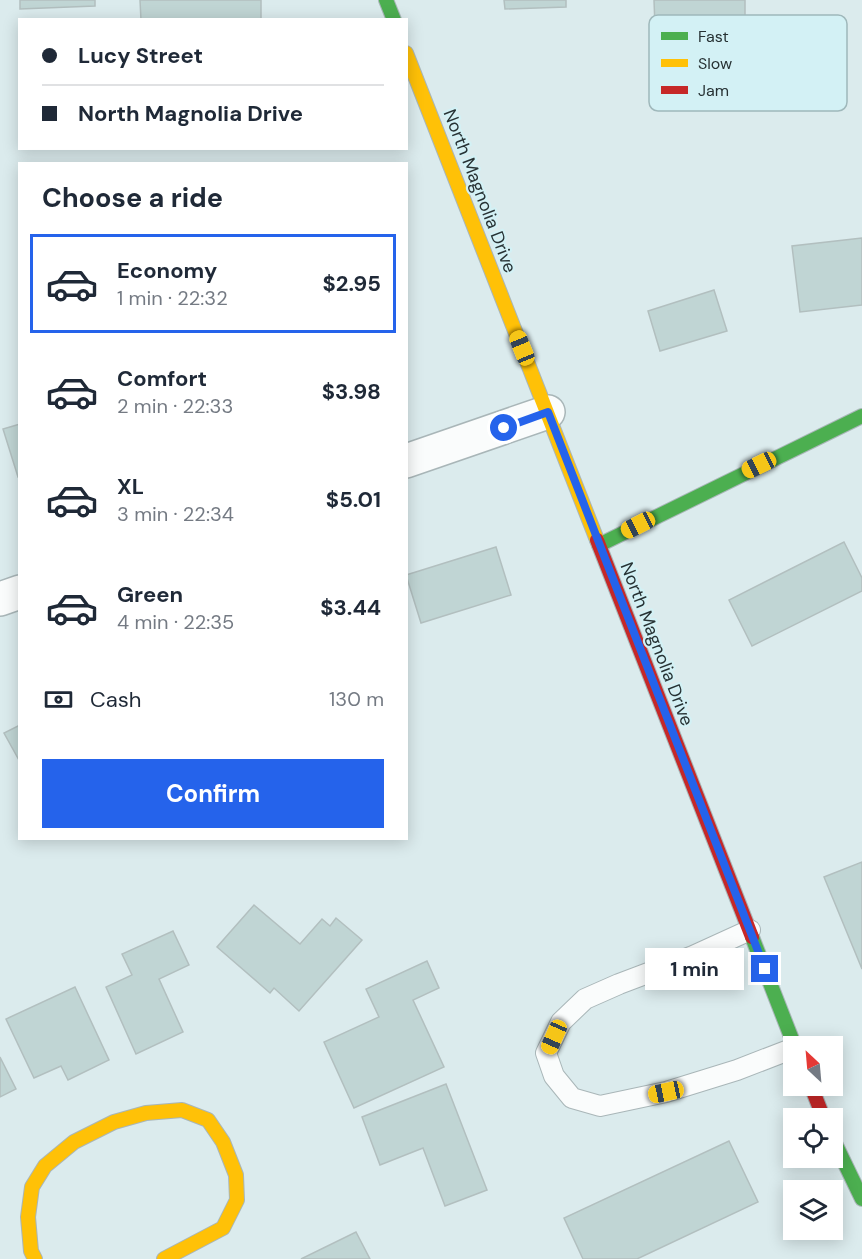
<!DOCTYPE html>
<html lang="en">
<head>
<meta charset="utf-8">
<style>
	body { margin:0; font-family:"DM Sans",sans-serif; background:#f2f2f3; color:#1f2937; height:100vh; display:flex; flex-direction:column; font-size:22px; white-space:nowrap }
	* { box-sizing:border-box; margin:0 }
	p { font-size:20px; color:#747a83 }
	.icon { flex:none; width:33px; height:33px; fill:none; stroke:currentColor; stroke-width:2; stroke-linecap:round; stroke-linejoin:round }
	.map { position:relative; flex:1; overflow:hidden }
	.drawer { position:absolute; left:18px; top:162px; width:390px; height:678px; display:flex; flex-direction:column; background:#fff; border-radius:0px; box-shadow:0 3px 15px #0003 }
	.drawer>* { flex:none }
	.top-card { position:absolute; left:18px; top:18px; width:390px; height:132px; border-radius:0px; box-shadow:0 3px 15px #0003; display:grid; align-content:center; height:132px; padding:0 24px; background:#fff }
	.needle { width:39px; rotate:334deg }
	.buttons { position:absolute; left:783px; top:1036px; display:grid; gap:12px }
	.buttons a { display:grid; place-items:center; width:60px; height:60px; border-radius:0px; background:#fff; box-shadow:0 3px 15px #0003; font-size:30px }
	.end { position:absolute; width:27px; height:27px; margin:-14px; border:8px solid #2563eb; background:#fff; box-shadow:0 0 0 3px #fff }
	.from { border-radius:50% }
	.bubble { position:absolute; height:42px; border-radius:0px; background:#fff; box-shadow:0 3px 15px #0003; font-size:20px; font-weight:700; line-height:42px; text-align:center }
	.car { position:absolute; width:18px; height:36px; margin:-18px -9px; border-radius:8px; box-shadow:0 0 4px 2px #0007; background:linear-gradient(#f5c518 24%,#345 0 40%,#f5c518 0 76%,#345 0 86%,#f5c518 0) }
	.top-card b { display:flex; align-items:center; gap:21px; height:57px; font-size:22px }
	.top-card b+b { border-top:2px solid #e0e1e3 }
	.top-card i { width:15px; height:15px; background:#1f2937 }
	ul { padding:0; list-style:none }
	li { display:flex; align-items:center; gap:18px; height:99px; margin:0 12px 9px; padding:0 12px; border:3px solid transparent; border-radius:0px }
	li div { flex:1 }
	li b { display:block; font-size:22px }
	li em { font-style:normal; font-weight:700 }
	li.active { border-color:#2563eb }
	li>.icon { width:54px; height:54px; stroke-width:1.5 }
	h2 { padding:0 24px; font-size:27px; line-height:72px }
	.pay { display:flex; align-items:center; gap:15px; height:66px; padding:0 24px; font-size:22px }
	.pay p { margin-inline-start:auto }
	.button { display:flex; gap:12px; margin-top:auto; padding:12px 24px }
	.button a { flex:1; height:69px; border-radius:0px; background:#2563eb; color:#fff; font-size:24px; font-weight:700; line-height:69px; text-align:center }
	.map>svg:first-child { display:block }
	.building { fill:#c0d5d4; stroke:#b2bfbf; stroke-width:1.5 }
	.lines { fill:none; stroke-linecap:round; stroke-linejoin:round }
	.lane-casing { stroke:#a9b6b8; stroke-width:22 }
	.street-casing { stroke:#a9b6b8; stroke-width:36 }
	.fast-casing { stroke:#a9b6b8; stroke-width:16 }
	.slow-casing { stroke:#a9b6b8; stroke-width:16 }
	.jam-casing { stroke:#a9b6b8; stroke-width:16 }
	.lane { stroke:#fafcfc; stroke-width:20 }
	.street { stroke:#fafcfc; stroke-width:33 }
	.fast { stroke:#4caf50; stroke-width:14 }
	.slow { stroke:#ffc107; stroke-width:14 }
	.jam { stroke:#c62828; stroke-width:14 }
	.route { stroke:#2563eb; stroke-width:8 }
	.labels { text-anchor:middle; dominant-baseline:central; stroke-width:4.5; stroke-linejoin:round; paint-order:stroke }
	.street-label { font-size:18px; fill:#273234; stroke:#d3f1f5 }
	.key { fill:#d3f1f5; stroke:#9fb8bb; stroke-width:1.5 }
	.key-label { font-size:16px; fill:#273234 }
</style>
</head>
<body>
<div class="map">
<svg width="862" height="1259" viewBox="0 0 862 1259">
	<rect width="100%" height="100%" fill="#dbebed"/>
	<path class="building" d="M20 0H95V6L20 9Z
		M140 0H261V20H141Z
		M504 0H566V7L505 9Z
		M654 0H745V24L655 27Z
		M862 238V305L800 312 792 246Z
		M714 290 727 331 660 351 648 311Z
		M20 424V476L18 477 3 429Z
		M844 542 862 578V591L752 646 729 600Z
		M496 547 511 595 421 623 406 575Z
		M20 725V762L4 733Z
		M862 862V969L824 877Z
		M254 905 300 944 322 919 330 926 336 918 362 940 299 1011 274 988 270 993 217 947Z
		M173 931 189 965 159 979 183 1032 136 1054 106 987 132 975 122 954Z
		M427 961 439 988 413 1000 444 1067 354 1108 324 1042 379 1017 366 989Z
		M75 987 109 1060 68 1080 61 1066 34 1078 6 1019Z
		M0 1057 16 1089 0 1097Z
		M446 1084 487 1190 445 1206 423 1148 380 1165 362 1117Z
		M729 1141 758 1202 637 1259H583L564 1218Z
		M356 1232 370 1259H301Z"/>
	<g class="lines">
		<g class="lane-casing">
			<path id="lane" d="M750 930 693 956 619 984 585 999 561 1022 546 1053 554 1076 572 1098 600 1106 666 1092 737 1070 794 1048"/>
		</g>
		<g class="street-casing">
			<path id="street" d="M406 461 548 412
				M0 599 20 592"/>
		</g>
		<g class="fast-casing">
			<path id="fast" d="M386 0 394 20
				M599 545 862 416
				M752 937 795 1047
				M832 1137 862 1199"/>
		</g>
		<g class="slow-casing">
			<path id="slow" d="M406 53 597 540
				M35 1259 31 1251 28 1217 32 1187 45 1166 74 1142 114 1122 146 1113 182 1110 208 1120 223 1142 236 1175 237 1200 223 1228 164 1259"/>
		</g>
		<g class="jam-casing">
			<path id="jam" d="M597 540 752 937
				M811 1086 824 1119"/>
		</g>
		<use href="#lane" class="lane"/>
		<use href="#street" class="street"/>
		<use href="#fast" class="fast"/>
		<use href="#slow" class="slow"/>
		<use href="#jam" class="jam"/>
	</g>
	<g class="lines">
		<path class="route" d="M504 428 548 412 765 969"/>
	</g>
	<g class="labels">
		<g class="street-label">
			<text transform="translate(480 191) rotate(69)">North Magnolia Drive</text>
			<text transform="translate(657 644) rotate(69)">North Magnolia Drive</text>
		</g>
	</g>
	<rect x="649" y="15" width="198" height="96" rx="9" class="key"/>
	<rect x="661" y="32" width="27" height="8" fill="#4caf50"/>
	<rect x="661" y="59" width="27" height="8" fill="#ffc107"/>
	<rect x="661" y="86" width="27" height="8" fill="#c62828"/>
	<g class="key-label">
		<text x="698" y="42">Fast</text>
		<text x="698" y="69">Slow</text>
		<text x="698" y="96">Jam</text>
	</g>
</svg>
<div class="buttons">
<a><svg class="needle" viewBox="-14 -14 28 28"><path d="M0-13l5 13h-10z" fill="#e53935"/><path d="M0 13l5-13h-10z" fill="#747a83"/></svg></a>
<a><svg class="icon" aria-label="locate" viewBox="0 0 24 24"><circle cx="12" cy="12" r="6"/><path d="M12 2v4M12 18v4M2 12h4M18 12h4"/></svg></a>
<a><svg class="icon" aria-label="layers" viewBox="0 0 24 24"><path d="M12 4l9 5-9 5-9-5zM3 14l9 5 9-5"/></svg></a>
</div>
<i class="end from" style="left:504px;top:428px"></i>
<i class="end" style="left:765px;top:969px"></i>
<div class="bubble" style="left:645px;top:948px;width:99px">1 min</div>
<i class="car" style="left:522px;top:348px;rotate:338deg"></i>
<i class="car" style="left:759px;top:465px;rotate:244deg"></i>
<i class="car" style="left:638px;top:525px;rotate:243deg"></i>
<i class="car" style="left:554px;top:1037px;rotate:204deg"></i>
<i class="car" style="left:666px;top:1092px;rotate:258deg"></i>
<div class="top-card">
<b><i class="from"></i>Lucy Street</b>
<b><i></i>North Magnolia Drive</b>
</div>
<section class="drawer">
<h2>Choose a ride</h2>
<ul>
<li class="active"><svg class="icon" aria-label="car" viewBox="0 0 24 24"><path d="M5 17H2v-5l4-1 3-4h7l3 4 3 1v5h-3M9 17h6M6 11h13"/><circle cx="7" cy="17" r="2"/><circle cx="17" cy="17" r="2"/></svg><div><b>Economy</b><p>1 min · 22:32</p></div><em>$2.95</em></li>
<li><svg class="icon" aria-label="car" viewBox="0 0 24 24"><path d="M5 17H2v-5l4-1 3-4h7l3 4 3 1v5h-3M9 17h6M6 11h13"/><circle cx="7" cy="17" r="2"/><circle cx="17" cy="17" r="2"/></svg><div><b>Comfort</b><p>2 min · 22:33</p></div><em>$3.98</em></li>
<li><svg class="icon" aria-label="car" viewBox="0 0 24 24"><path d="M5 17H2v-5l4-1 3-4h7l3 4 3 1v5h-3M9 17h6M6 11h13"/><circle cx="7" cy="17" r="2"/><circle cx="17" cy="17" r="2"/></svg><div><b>XL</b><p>3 min · 22:34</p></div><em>$5.01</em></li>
<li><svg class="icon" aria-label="car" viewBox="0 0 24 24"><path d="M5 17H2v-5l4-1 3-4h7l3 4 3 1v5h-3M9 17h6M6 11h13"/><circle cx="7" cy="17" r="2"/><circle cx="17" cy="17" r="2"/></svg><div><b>Green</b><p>4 min · 22:35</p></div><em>$3.44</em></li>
</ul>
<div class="pay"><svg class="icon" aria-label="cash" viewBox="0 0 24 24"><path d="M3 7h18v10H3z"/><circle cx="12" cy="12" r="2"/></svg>Cash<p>130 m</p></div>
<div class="button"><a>Confirm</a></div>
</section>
</div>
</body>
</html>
